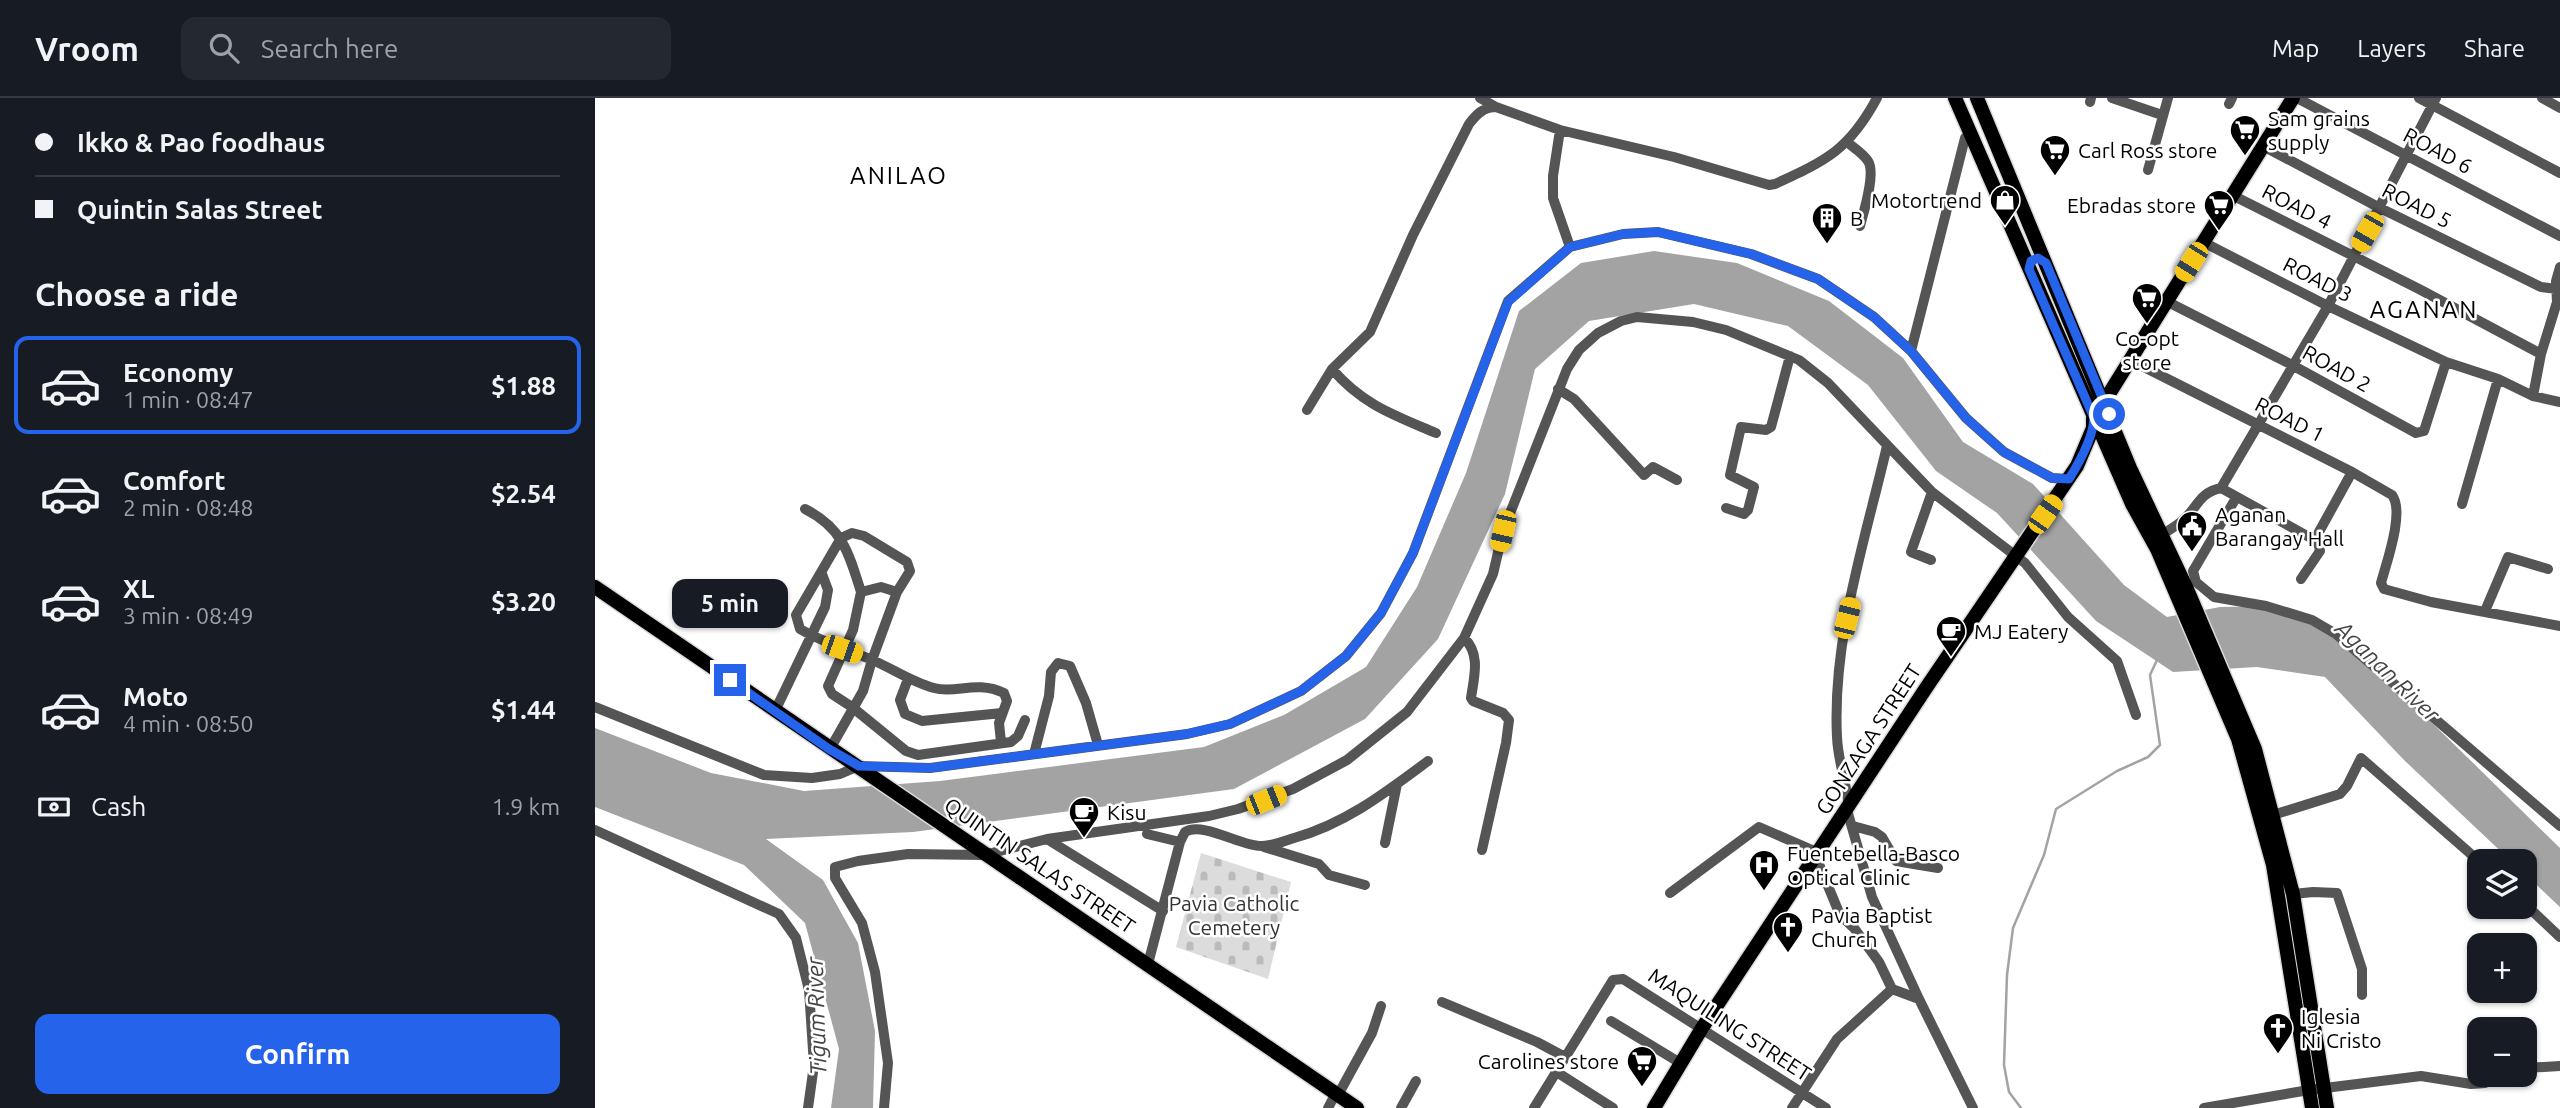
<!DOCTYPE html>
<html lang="en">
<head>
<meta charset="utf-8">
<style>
	body { margin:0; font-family:Ubuntu,sans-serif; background:#242831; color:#f1f3f6; height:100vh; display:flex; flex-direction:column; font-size:26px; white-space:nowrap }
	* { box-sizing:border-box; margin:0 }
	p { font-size:23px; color:#9ea1a6 }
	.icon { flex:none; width:38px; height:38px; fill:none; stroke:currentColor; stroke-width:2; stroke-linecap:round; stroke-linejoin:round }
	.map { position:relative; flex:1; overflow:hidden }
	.side { display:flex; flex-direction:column; background:#171b24; width:595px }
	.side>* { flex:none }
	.guide { display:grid; align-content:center; height:154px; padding:0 35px; background:#171b24 }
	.tools { position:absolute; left:1872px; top:751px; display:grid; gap:14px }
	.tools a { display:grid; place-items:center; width:70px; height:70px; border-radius:14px; background:#171b24; box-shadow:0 2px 5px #0004; font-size:35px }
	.end { position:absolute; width:32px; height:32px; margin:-16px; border:9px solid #2563eb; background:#fff; box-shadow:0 0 0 4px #fff }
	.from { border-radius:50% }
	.bubble { position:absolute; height:49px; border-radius:14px; background:#171b24; box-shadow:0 2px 5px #0004; font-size:23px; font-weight:700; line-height:49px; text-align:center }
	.car { position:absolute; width:21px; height:42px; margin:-21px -10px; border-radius:9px; box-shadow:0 0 5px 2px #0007; background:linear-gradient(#f5c518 24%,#345 0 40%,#f5c518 0 76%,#345 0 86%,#f5c518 0) }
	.guide b { display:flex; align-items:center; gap:24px; height:66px; font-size:26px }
	.guide b+b { border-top:2px solid #363941 }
	.guide i { width:18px; height:18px; background:#f1f3f6 }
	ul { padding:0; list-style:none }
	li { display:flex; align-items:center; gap:21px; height:98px; margin:0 14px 10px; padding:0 21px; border:4px solid transparent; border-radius:14px }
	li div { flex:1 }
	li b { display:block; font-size:26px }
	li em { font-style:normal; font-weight:700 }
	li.selected { border-color:#2563eb }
	li>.icon { width:63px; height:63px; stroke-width:1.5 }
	h2 { padding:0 35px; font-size:32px; line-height:84px }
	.pay { display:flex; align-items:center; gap:18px; height:77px; padding:0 35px; font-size:26px }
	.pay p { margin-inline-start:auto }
	.button { display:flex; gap:14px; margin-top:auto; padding:14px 35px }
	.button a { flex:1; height:80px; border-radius:14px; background:#2563eb; color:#fff; font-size:28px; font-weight:700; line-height:80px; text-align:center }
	header { display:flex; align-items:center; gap:42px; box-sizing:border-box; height:98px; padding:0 35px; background:#171b24; border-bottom:2px solid #363941 }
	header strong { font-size:33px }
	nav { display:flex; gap:38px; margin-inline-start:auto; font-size:24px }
	.search { width:490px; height:63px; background:#242831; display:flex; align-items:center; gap:18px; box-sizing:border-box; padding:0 24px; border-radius:14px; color:#9ea1a6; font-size:26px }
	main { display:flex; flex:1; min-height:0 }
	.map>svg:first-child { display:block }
	.cemetery { fill:url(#cemetery-stones) }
	.water { fill:#a3a3a3 }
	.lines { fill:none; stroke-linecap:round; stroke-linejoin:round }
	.stream { stroke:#a3a3a3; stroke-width:2.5 }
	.major-casing { stroke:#dbdbdb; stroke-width:17 }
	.minor { stroke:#555; stroke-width:10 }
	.major { stroke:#000; stroke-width:14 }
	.route { stroke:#2563eb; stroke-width:9 }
	.labels { text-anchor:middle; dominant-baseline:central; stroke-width:5; stroke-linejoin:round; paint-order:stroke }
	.poi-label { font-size:21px; fill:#000; stroke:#fff; text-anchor:start }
	.street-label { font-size:21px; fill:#000; stroke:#fff }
	.park-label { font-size:21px; fill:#333; stroke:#fff }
	.water-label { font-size:23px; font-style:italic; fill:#444; stroke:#fff }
	.quarter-label { font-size:24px; letter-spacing:2px; fill:#000; stroke:#fff }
</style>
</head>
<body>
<header>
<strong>Vroom</strong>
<div class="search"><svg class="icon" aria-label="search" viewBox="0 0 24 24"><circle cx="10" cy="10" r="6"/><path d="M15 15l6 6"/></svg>Search here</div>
<nav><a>Map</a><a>Layers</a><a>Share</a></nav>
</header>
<main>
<section class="side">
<div class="guide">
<b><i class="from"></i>Ikko &amp; Pao foodhaus</b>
<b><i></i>Quintin Salas Street</b>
</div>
<h2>Choose a ride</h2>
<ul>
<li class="selected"><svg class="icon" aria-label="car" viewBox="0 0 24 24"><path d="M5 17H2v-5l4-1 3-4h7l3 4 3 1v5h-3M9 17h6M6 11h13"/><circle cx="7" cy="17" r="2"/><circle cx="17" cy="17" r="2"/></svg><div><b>Economy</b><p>1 min · 08:47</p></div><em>$1.88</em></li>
<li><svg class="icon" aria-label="car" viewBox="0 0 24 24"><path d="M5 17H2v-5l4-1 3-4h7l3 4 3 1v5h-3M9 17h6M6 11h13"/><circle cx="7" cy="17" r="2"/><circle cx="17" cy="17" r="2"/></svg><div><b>Comfort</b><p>2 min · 08:48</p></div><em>$2.54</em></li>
<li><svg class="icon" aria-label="car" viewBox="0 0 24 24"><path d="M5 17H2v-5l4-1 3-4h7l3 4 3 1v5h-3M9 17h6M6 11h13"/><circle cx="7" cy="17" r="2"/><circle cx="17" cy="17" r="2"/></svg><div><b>XL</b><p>3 min · 08:49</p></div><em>$3.20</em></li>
<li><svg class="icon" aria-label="car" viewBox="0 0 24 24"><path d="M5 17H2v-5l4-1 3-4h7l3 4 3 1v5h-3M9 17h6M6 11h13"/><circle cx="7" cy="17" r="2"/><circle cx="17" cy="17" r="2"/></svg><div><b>Moto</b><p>4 min · 08:50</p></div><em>$1.44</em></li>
</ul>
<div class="pay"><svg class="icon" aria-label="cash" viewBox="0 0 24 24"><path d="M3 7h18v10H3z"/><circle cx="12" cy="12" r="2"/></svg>Cash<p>1.9 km</p></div>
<div class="button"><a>Confirm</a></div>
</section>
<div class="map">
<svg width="1965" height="1010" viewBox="0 0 1965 1010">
	<defs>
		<pattern id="cemetery-stones" width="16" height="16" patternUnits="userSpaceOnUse" patternTransform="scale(1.75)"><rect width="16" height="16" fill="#dcdcdc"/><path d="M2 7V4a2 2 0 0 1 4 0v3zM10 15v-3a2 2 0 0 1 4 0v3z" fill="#bbb"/></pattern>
	</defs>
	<rect width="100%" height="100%" fill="#fff"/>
	<path class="cemetery" d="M606 755 696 784 673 881 581 849Z"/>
	<path class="water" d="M1059 153 1142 165 1234 203 1308 260 1368 344 1438 386 1529 487 1572 519 1625 509 1683 508 1720 522 1828 616 1965 750V809L1930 776V763H1916L1809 662 1730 579 1662 569 1578 574 1501 523 1402 415 1341 373 1273 287 1193 228 1099 206 994 223 940 271 910 396 843 541 770 621 639 691 318 734 171 741 228 782 263 845 280 933 278 1010H236L244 951 210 825 149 767 0 709V630L116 675 209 693 345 683 609 649 689 617 771 569 822 489 871 375 924 213 986 165Z"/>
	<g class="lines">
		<path class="stream" d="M1426 1010 1414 994 1409 967 1412 877 1418 830 1449 757 1461 711 1522 673 1553 659 1565 647 1555 577 1562 562"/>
		<g class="major-casing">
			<path id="major" d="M1360 0 1537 406 1562 451 1643 641 1678 767 1717 1010
				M1382 0 1535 370 1592 491 1660 651 1698 796 1732 1010
				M1509 304 1698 0
				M0 489 762 1010
				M1059 1010 1107 930 1331 590 1482 368 1498 330V320"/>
		</g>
		<path class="minor" d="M885 0 901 9
			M1517 0 1567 17
			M1702 0 1965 138
			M1824 0 1965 75
			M1947 0 1965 10
			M1495 4 1496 0
			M1634 6 1637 0
			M965 32 958 78V100L975 149
			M1252 44C1259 50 1268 55 1273 63 1281 75 1269 113 1265 128
			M1668 48 1785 110 1946 189 1962 191
			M1553 72 1573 0
			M1637 97 1824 191 1946 256
			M1608 144 1733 208 1851 264 1903 281 1938 298 1965 304
			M1965 169 1961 183 1965 185
			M1571 203 1697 267 1821 335 1829 333 1851 264
			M1316 253 1370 40 1376 36
			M1535 262 1757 374 1797 397C1810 414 1791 466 1786 485L1789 491 1836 504 1965 528
			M737 271C768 307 799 317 841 335
			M963 291 979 301 1049 377 1058 369 1082 382
			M1938 298 1946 256 1962 204 1961 183
			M712 312 737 271 775 234 818 137 874 26C881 17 888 9 901 9L965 32 1079 59 1174 87 1180 86C1232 62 1254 52 1282 0
			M1626 390 1733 208 1841 0
			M1641 400 1598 473 1601 484 1619 499 1671 508 1717 522 1741 536 1965 728
			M1867 406 1903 281
			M1131 410 1149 416 1153 412 1159 389 1135 377 1146 329 1171 332 1176 329 1195 258
			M210 411C248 430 254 456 266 494
			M1563 439C1571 434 1580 429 1587 423 1603 410 1603 395 1626 390L1723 444 1725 453 1706 481
			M1719 443 1757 374
			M1336 462 1316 454 1337 394
			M302 494 286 489 266 494 258 532 233 588 237 596 257 609 311 653 323 657 416 644 423 638 430 622
			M1890 513 1913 459 1953 471
			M869 540C886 556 879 579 876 600L878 603 908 615 914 622 911 645 887 752
			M313 581 305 602 310 616 327 623 407 615
			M0 609 169 677 217 680 245 676 264 668 335 670 592 636 635 626 706 593 751 558 786 515 818 455 913 203 975 149 1028 136 1063 134 1156 156 1223 181 1279 219 1316 253 1371 320 1409 354 1457 380 1474 381
			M180 613 230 509 233 492 227 476
			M235 651 268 593 277 562 302 494 315 473 312 464 269 438 257 435 246 440 201 517 205 531C227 544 251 551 275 561 297 570 316 584 339 590 361 596 381 582 409 595L412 603 404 625 406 644
			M439 656 454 598 456 574 463 565 475 568 491 605 503 647
			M1254 708C1251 684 1243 663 1242 639 1237 541 1270 443 1292 348
			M1252 712 1277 799 1324 901 1378 1010
			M1678 717 1745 696 1752 688 1766 660 1885 764
			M1258 728 1280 734 1287 739 1301 763 1343 770
			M0 732 184 816 201 840 214 892 219 967 213 1010
			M552 736 585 744
			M452 741 568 813
			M790 745 802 686
			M669 749 724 766 734 777 770 787
			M1221 759 1245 817 1259 830 1284 864 1297 891
			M1075 795 1164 729 1224 755
			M1698 796 1718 794 1742 795 1767 871V897
			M1930 806 1965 839
			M553 866 585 744 590 734C608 723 647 749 667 748 678 748 689 743 699 740 750 726 790 695 833 663
			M1297 891 1324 901
			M847 904 942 944 970 959
			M1016 923 1087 966
			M1930 970 1965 968
			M960 973 1018 1010
			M743 997 777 935 786 908
			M289 1010 293 965 280 874 267 825 240 780V769L263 763 313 756 389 757 452 741 614 718 643 711 698 691 752 662 812 614 869 540 898 476 908 433 972 271 984 252 1003 235 1026 223 1042 219 1098 224 1131 232 1204 262 1233 285 1337 394 1430 465 1473 519 1522 563 1541 617
			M733 1010 741 995
			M806 1010 821 983
			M939 1010 1018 882 1028 881 1231 1010
			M1197 1010 1242 941 1297 891
			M1609 1010 1714 992 1826 978 1876 986 1890 985 1910 976"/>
		<use href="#major" class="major"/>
	</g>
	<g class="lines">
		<path class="route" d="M135 582 234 651 264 668 335 670 592 636 635 626 706 593 751 558 786 515 818 455 913 204 975 149 1028 136 1063 134 1156 156 1223 181 1279 219 1316 253 1371 320 1409 354 1457 380 1474 381C1484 365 1498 340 1499 320L1434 171 1436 163 1443 160 1451 165 1514 316"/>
	</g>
	<defs>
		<g id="supermarket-pin" transform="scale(1.575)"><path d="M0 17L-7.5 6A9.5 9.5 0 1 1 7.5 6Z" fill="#000" stroke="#fff"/><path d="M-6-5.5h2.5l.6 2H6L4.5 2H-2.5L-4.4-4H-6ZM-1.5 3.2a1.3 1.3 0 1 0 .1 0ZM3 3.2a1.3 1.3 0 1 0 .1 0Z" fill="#fff"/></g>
		<g id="shop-pin" transform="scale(1.575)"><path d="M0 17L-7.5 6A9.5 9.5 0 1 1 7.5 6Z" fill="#000" stroke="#fff"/><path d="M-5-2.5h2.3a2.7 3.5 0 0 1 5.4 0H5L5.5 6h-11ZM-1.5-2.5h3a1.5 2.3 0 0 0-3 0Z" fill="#fff"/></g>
		<g id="building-pin" transform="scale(1.575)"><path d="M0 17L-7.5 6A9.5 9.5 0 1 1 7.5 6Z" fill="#000" stroke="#fff"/><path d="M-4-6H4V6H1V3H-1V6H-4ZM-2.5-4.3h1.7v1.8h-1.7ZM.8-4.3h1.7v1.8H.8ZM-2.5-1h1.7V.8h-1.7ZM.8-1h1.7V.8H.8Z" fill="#fff"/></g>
		<g id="civic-pin" transform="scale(1.575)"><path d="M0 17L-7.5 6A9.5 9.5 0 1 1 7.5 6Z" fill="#000" stroke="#fff"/><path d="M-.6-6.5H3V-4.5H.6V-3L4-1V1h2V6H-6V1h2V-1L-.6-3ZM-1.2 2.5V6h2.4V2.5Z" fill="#fff"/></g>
		<g id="cafe-pin" transform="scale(1.575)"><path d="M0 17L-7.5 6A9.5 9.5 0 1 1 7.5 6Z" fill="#000" stroke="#fff"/><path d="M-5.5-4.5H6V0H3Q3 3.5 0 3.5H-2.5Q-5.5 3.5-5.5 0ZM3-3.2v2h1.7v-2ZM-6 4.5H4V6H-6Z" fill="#fff"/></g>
		<g id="hospital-pin" transform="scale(1.575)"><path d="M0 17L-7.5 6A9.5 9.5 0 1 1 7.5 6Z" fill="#000" stroke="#fff"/><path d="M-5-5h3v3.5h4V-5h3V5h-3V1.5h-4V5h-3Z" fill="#fff"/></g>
		<g id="church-pin" transform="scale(1.575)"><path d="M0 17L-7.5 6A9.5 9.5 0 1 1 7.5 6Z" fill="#000" stroke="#fff"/><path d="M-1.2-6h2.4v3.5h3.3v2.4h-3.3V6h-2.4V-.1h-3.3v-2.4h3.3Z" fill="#fff"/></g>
	</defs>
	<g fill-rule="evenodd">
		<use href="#supermarket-pin" x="1650" y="32"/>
		<use href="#supermarket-pin" x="1460" y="52"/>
		<use href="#shop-pin" x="1410" y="102"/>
		<use href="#supermarket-pin" x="1624" y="107"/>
		<use href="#building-pin" x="1232" y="120"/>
		<use href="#supermarket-pin" x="1552" y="200"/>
		<use href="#civic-pin" x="1597" y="428"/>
		<use href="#cafe-pin" x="1356" y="533"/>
		<use href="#cafe-pin" x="489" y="714"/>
		<use href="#hospital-pin" x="1169" y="767"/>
		<use href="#church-pin" x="1193" y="829"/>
		<use href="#church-pin" x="1683" y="930"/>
		<use href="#supermarket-pin" x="1047" y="963"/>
	</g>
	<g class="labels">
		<g class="poi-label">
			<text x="1673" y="20">Sam grains<tspan x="1673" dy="24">supply</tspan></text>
			<text x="1483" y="52">Carl Ross store</text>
			<text x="1387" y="102" text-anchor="end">Motortrend</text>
			<text x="1601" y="107" text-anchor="end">Ebradas store</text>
			<text x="1255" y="120">B</text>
			<text x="1552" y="240" text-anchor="middle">Co-opt<tspan x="1552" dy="24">store</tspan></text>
			<text x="1620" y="416">Aganan<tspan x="1620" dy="24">Barangay Hall</tspan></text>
			<text x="1379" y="533">MJ Eatery</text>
			<text x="512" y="714">Kisu</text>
			<text x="1192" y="755">Fuentebella-Basco<tspan x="1192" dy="24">Optical Clinic</tspan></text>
			<text x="1216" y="817">Pavia Baptist<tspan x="1216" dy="24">Church</tspan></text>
			<text x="1706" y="918">Iglesia<tspan x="1706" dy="24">Ni Cristo</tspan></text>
			<text x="1024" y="963" text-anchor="end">Carolines store</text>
		</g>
		<g class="street-label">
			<text transform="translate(1843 52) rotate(28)">ROAD 6</text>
			<text transform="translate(1822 107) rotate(27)">ROAD 5</text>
			<text transform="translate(1702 108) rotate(27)">ROAD 4</text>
			<text transform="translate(1723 181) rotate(27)">ROAD 3</text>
			<text transform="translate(1742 270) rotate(29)">ROAD 2</text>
			<text transform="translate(1695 321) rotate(27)">ROAD 1</text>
			<text transform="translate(1273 641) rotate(-57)">GONZAGA STREET</text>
			<text transform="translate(445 767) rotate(34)">QUINTIN SALAS STREET</text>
			<text transform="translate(1135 926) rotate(33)">MAQUILING STREET</text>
		</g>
		<g class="park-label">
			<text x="639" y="805">Pavia Catholic<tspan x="639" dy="24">Cemetery</tspan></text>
		</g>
		<g class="water-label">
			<text transform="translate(1793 573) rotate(44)">Aganan River</text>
			<text transform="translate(221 918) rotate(-92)">Tigum River</text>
		</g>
		<g class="quarter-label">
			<text x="304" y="77">ANILAO</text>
			<text x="1829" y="211">AGANAN</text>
		</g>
	</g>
</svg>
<div class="tools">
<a><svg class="icon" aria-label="layers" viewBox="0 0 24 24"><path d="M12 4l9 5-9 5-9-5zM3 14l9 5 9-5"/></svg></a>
<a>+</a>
<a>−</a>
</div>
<i class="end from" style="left:1514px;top:316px"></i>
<i class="end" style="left:135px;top:582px"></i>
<div class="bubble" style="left:77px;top:481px;width:116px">5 min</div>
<i class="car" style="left:1772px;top:134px;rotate:210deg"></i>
<i class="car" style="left:1596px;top:164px;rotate:212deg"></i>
<i class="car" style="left:1450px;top:416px;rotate:35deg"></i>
<i class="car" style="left:908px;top:433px;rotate:193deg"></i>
<i class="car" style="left:1252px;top:520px;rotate:14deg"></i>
<i class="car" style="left:247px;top:551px;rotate:109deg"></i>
<i class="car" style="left:671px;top:702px;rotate:68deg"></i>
</div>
</main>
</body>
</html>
